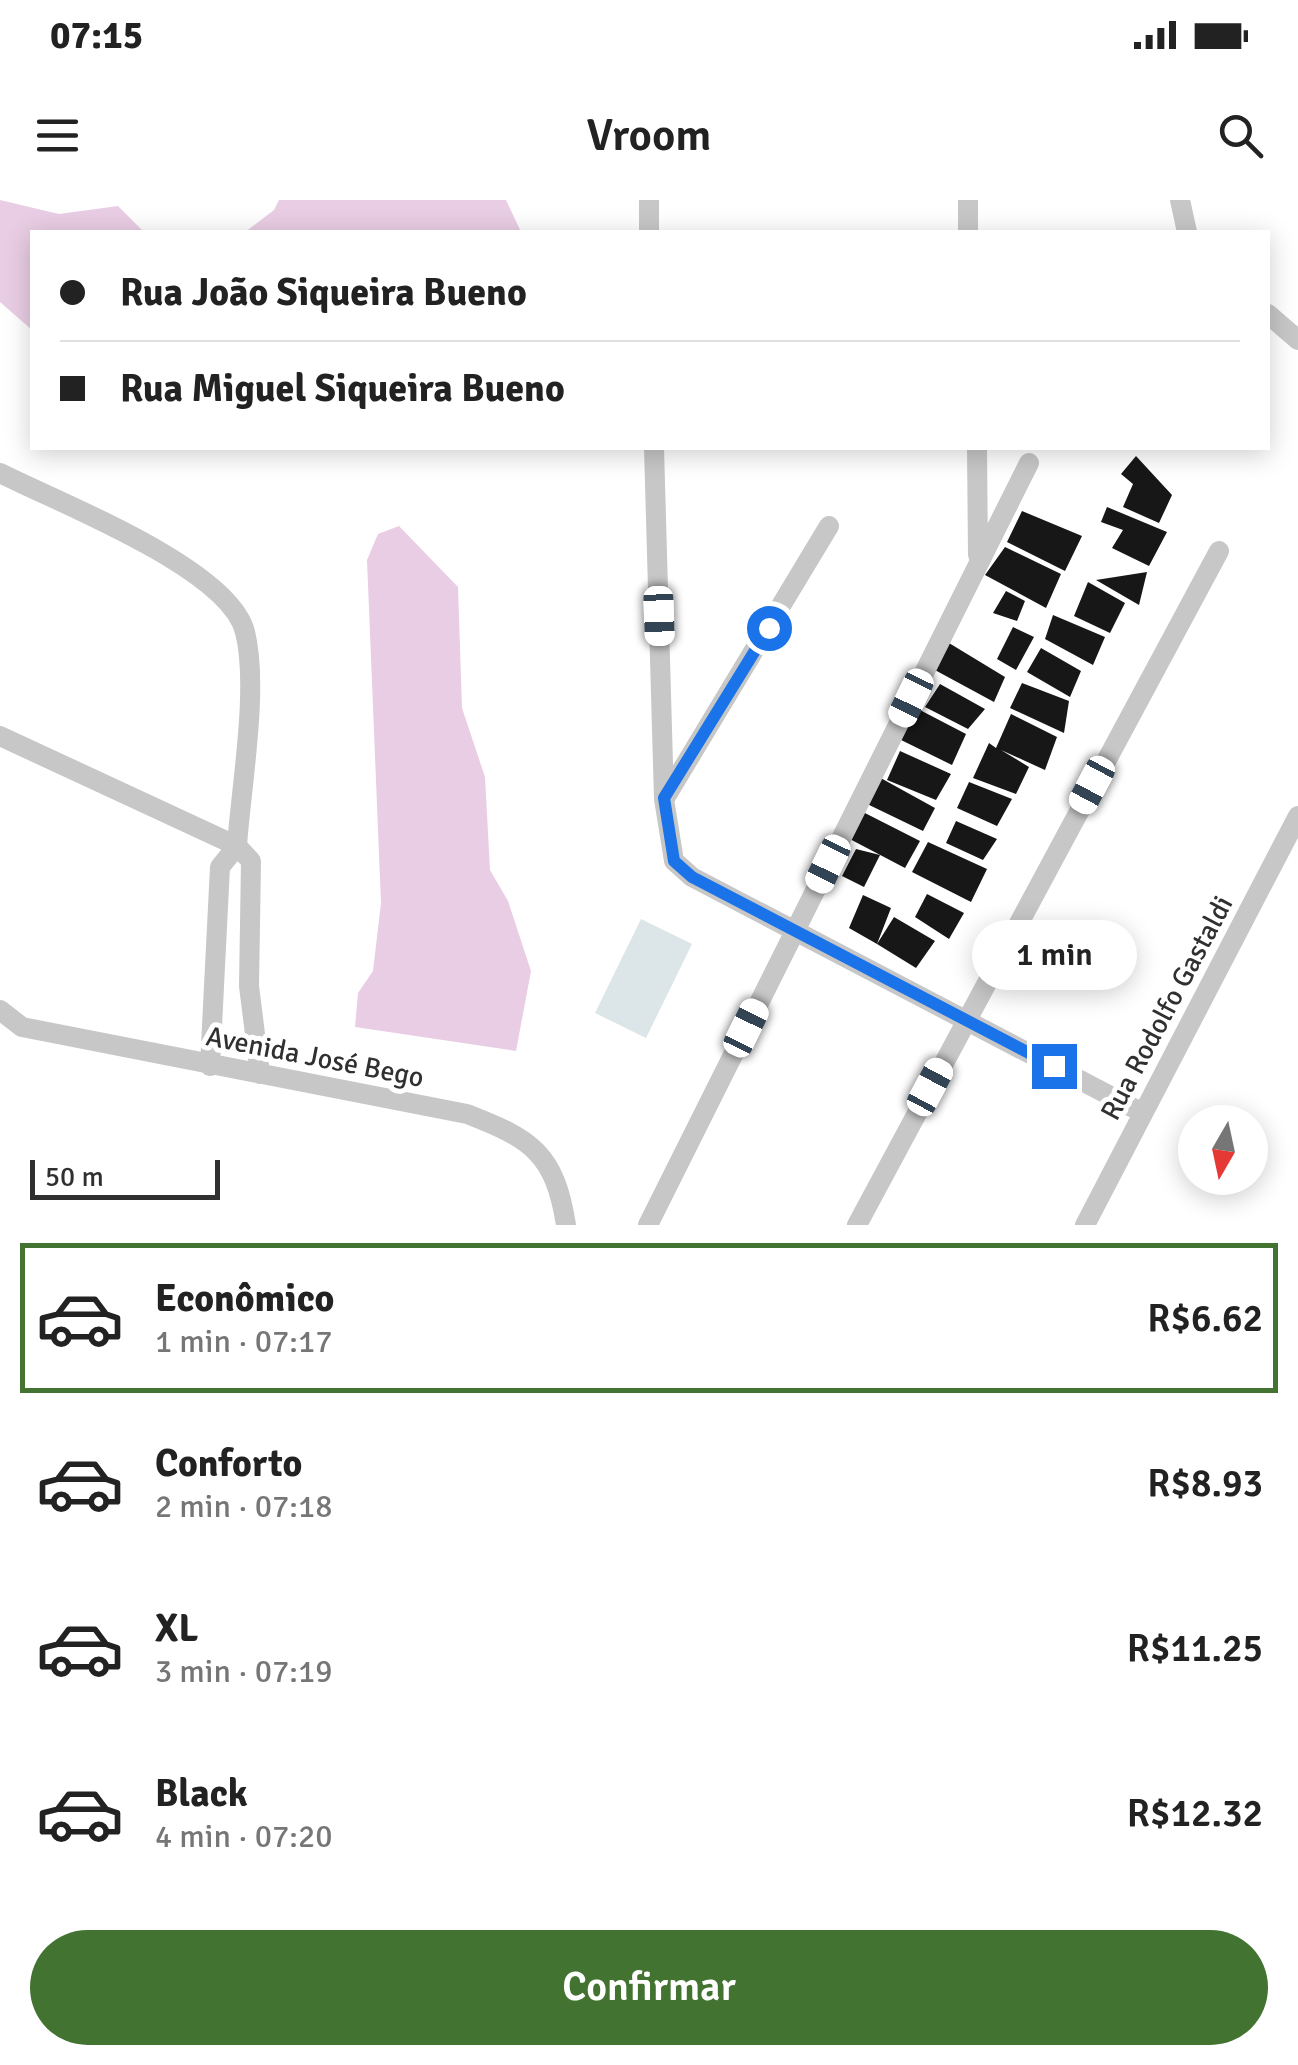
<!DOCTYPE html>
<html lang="pt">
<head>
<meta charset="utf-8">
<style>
	body { margin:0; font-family:Signika,sans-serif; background:#f2f2f2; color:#222; height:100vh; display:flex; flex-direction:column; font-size:38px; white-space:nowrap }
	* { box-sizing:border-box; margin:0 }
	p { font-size:32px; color:#767676 }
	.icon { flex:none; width:55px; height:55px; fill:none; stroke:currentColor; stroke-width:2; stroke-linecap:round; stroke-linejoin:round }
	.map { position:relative; height:1025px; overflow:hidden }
	.drawer { display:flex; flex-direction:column; background:#fff; flex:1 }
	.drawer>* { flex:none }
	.guide { position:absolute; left:30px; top:30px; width:1240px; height:220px; border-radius:0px; box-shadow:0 5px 25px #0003; display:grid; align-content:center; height:220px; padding:0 30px; background:#fff }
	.needle { width:65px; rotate:189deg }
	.controls { position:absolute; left:1178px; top:905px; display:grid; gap:20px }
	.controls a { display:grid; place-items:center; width:90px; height:90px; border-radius:50%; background:#fff; box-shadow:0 5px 25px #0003; font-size:50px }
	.scale { position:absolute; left:30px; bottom:25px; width:190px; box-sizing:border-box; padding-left:10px; border:5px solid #303030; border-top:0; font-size:28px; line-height:35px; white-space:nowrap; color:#303030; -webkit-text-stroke:8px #fff; paint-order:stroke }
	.end { position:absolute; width:45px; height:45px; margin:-22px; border:12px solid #1a73e8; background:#fff; box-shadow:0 0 0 5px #fff }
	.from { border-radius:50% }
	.bubble { position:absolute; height:70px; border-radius:35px; background:#fff; box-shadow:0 5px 25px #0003; font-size:32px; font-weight:600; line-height:70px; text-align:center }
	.car { position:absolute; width:30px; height:60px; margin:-30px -15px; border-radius:12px; box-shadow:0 0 8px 2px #0007; background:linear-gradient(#fff 24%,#345 0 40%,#fff 0 76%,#345 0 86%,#fff 0) }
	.guide b { display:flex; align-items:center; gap:35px; height:95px; font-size:38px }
	.guide b+b { border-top:2px solid #e0e0e0 }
	.guide i { width:25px; height:25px; background:#222 }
	ul { padding:18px 0 0; list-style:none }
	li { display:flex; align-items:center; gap:30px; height:150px; margin:0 20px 15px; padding:0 10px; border:5px solid transparent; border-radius:0px }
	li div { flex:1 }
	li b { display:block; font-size:38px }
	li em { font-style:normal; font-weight:600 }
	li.on { border-color:#427331 }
	li>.icon { width:90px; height:90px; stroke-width:1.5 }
	.cta { display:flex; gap:20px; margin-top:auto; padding:20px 30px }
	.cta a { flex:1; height:115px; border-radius:60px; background:#427331; color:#fff; font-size:40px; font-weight:600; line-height:115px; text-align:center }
	.status { display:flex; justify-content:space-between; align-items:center; height:70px; padding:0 50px; background:#fff; direction:ltr }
	.status svg { height:28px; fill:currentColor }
	header { display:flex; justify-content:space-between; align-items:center; height:130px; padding:0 30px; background:#fff; font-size:45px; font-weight:600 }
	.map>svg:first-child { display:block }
	.green { fill:#dce5e8 }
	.water { fill:#e9cde4 }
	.building { fill:#171717 }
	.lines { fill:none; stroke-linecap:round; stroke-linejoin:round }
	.minor { stroke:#c7c7c7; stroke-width:20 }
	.route { stroke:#1a73e8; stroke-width:12 }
	.labels { text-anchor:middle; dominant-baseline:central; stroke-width:10; stroke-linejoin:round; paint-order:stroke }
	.street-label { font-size:28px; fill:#303030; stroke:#fff }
</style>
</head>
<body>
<div class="status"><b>07:15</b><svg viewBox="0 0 49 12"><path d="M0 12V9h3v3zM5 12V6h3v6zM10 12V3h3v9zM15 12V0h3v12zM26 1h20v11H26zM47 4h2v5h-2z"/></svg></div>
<header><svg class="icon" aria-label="menu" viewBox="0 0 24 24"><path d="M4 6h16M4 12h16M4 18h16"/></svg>Vroom<svg class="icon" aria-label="search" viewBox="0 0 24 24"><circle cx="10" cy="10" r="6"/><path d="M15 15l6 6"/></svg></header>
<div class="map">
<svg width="1298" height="1025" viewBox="0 0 1298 1025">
	<rect width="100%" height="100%" fill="#fff"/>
	<path class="green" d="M641 719 692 744 646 838 595 813Z"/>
	<path class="water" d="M0 0 59 14 118 6 144 32H32V130L0 102Z
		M279 0H506L521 32H245L274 10Z
		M399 326 458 387 462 508 485 577 490 670 508 701 531 771 516 851 355 827 358 793 373 771 381 703 367 360 378 334Z"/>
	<path class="building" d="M1136 256 1172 295 1159 323 1123 307 1133 284 1121 274Z
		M1107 307 1167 332 1149 366 1112 348 1123 330 1101 322Z
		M1022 311 1082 336 1065 371 1007 342Z
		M1005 347 1061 374 1046 408 985 375Z
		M1147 372 1139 405 1096 380Z
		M1088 382 1125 403 1110 433 1074 416Z
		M1006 391 1025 401 1017 421 993 413Z
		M1053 415 1105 437 1093 465 1045 439Z
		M1013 427 1034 437 1016 470 997 459Z
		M944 440 1005 477 994 502 933 469Z
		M1041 448 1081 471 1070 497 1027 472Z
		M1022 483 1069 501 1064 533 1010 508Z
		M940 484 985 509 968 529 925 507Z
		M918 509 966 534 952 565 899 539Z
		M1011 514 1057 537 1045 570 1001 550 1029 567 1016 594 973 578 989 543 996 548Z
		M900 551 951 574 936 600 887 580Z
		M877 576 935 608 923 631 863 602Z
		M969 582 1012 599 997 626 957 608Z
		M859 610 920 641 905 668 844 636Z
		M956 621 997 639 983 660 946 643Z
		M928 642 987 669 971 702 912 672Z
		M856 649 880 655 864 687 842 676Z
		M927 694 964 713 949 739 915 717Z
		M863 695 891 708 877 744 849 728Z
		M894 717 935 741 916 768 877 744Z"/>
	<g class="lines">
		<path class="minor" d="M649 0V32
			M968 0V32
			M1180 0 1187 32
			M1268 114 1298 140
			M654 248 664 599 674 661 692 677 1143 913
			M977 248 978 355
			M0 273C59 303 229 368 245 432 259 488 241 587 237 646L220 667 210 866
			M0 536 237 646 251 661 249 786 260 874
			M665 598 829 326
			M0 810 22 827 467 914C532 939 555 954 566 1025
			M648 1025 1029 263
			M857 1025 1219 351
			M1085 1025 1298 616"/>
	</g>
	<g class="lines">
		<path class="route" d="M769 428 664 598 674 661 692 677 1054 866"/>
	</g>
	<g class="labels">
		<g class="street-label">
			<text transform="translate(1167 808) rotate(-62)">Rua Rodolfo Gastaldi</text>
			<text transform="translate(315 857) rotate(11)">Avenida José Bego</text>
		</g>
	</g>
</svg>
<div class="controls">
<a><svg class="needle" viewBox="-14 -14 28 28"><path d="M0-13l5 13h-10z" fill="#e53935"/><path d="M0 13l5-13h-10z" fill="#767676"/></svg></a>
</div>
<div class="scale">50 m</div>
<i class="end from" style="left:769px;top:428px"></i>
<i class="end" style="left:1054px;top:866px"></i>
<div class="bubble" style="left:972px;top:720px;width:165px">1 min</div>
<i class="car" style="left:659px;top:416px;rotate:178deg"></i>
<i class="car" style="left:911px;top:498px;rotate:206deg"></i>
<i class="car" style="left:1092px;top:585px;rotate:208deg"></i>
<i class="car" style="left:828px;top:664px;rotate:206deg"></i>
<i class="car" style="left:746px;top:828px;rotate:26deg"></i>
<i class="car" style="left:930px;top:887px;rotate:28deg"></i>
<div class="guide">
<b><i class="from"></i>Rua João Siqueira Bueno</b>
<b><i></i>Rua Miguel Siqueira Bueno</b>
</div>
</div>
<section class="drawer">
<ul>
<li class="on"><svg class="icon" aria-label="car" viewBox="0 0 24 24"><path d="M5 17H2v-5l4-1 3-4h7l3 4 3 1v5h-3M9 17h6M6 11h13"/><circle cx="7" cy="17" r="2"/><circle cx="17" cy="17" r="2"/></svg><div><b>Econômico</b><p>1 min · 07:17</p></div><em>R$6.62</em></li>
<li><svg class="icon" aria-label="car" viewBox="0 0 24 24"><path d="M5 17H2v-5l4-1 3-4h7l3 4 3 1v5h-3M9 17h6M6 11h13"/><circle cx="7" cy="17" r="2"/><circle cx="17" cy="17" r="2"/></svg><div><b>Conforto</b><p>2 min · 07:18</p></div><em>R$8.93</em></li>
<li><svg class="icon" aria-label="car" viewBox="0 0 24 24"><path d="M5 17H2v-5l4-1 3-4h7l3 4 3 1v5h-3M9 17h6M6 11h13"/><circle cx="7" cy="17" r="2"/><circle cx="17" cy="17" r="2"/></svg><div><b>XL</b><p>3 min · 07:19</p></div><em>R$11.25</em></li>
<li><svg class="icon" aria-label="car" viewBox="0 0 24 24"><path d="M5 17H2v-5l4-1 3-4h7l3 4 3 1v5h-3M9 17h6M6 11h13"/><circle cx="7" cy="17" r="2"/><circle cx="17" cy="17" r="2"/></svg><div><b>Black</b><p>4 min · 07:20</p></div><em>R$12.32</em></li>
</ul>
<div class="cta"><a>Confirmar</a></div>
</section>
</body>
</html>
